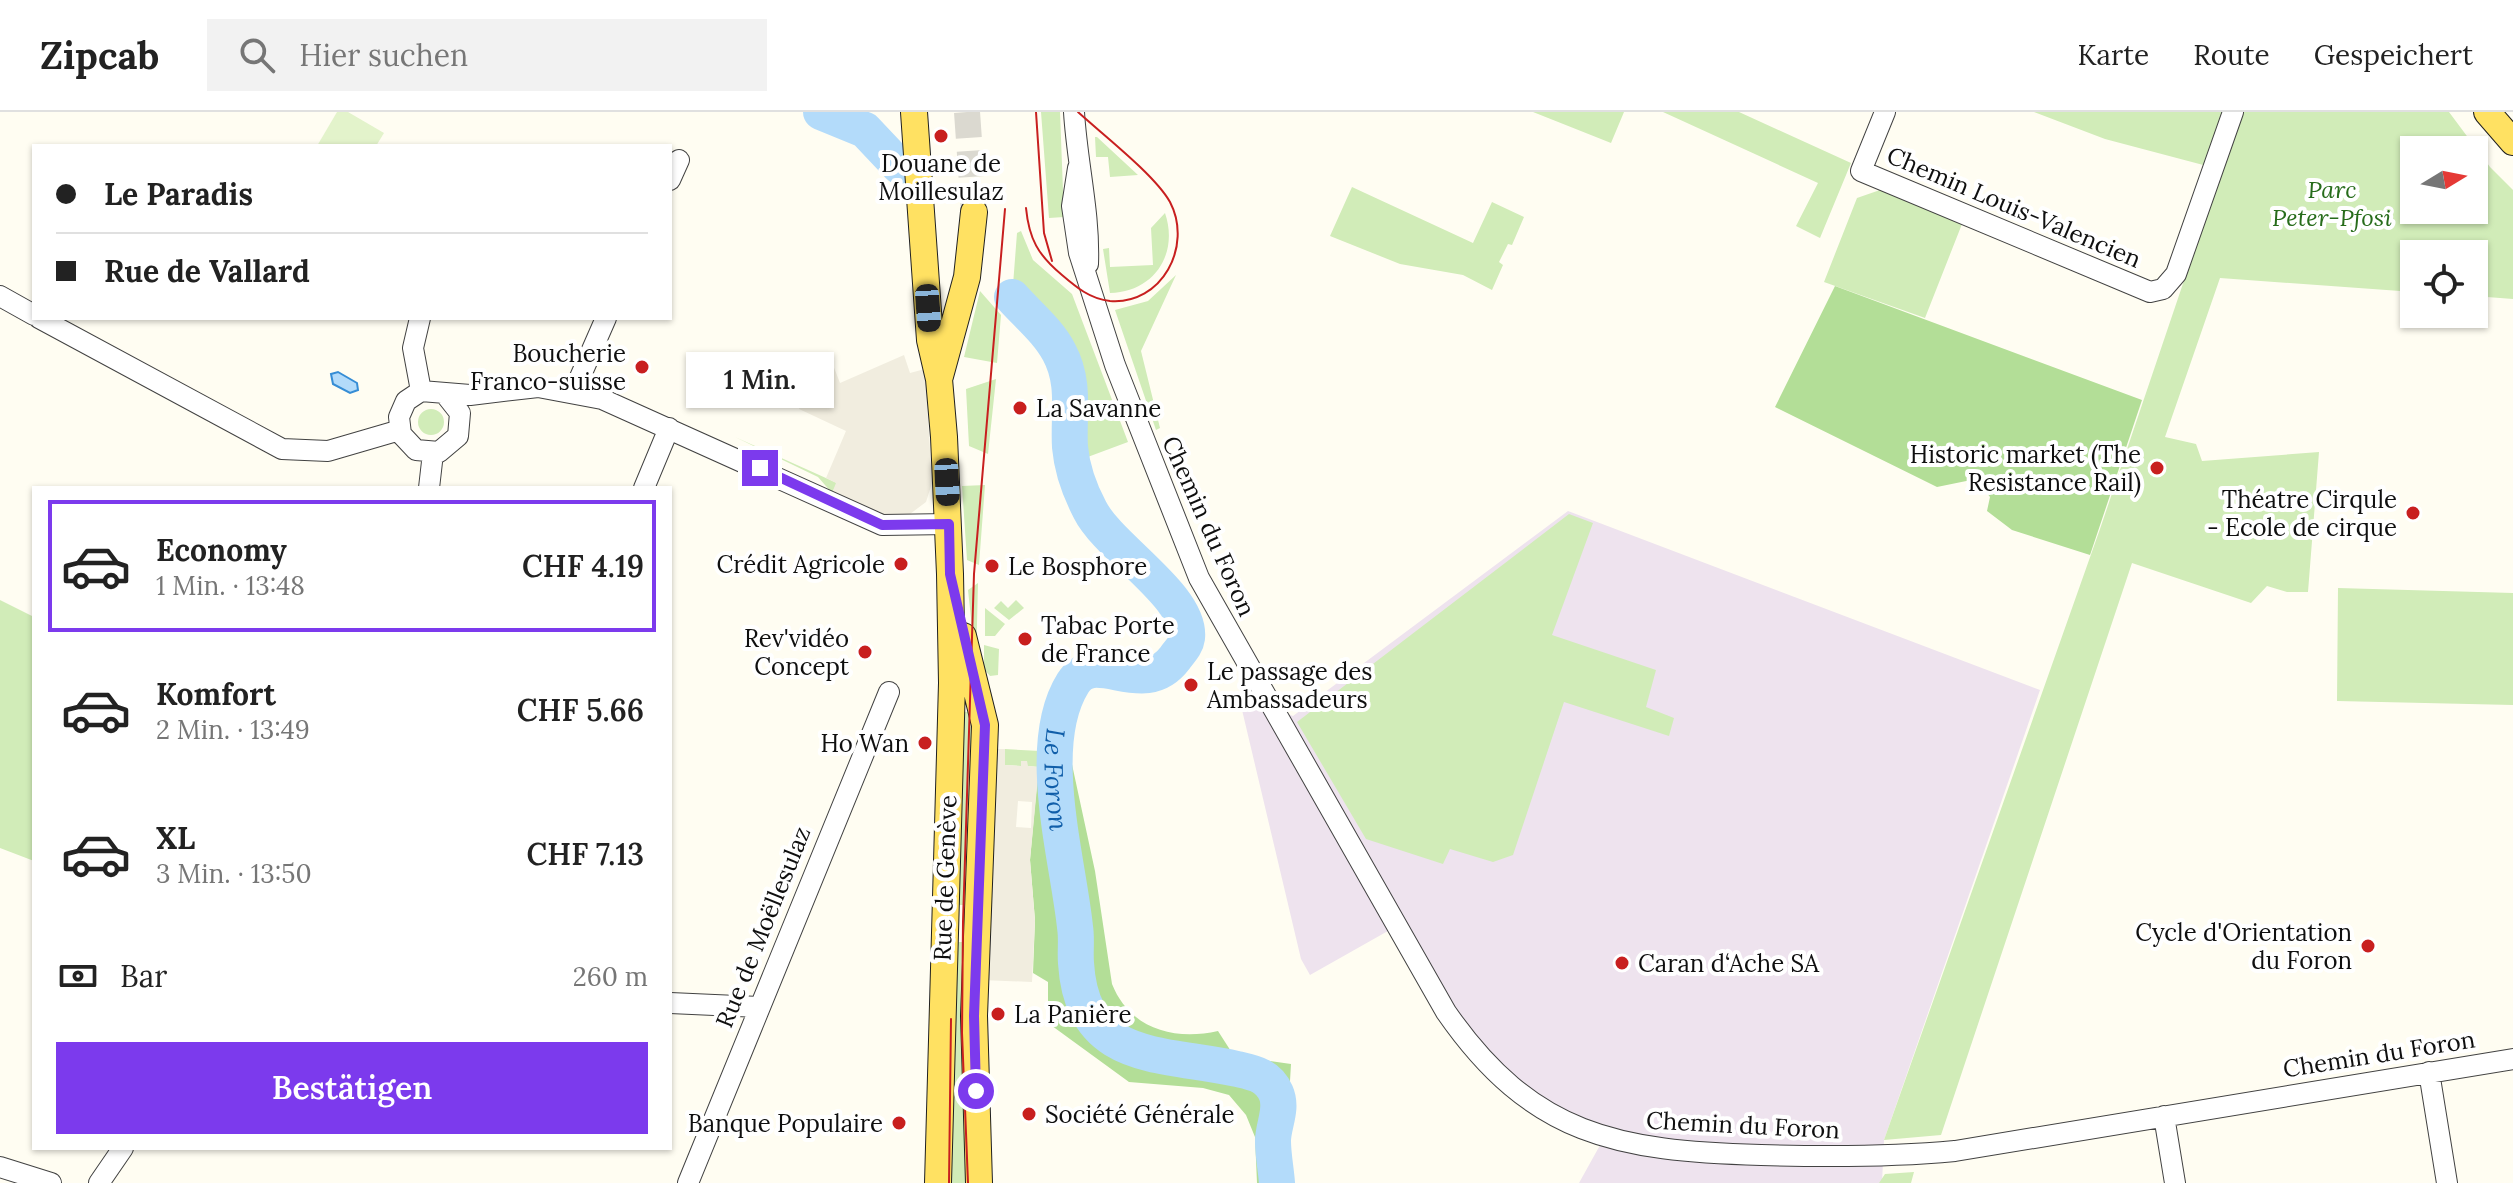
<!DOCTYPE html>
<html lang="de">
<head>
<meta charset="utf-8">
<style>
	body { margin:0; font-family:Lora,serif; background:#f2f2f2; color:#222; height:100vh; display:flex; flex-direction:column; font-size:30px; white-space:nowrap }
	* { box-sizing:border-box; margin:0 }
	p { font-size:26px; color:#767676 }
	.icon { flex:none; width:44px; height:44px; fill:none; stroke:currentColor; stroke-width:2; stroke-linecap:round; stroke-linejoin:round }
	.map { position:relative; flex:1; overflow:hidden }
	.sheet { position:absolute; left:32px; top:374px; width:640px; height:664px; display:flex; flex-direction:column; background:#fff; border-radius:0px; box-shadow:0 2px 6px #0004 }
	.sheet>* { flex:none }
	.banner { position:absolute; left:32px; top:32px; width:640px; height:176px; border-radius:0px; box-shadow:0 2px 6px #0004; display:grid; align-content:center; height:176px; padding:0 24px; background:#fff }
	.needle { width:52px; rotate:80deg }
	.controls { position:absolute; left:2400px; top:24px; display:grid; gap:16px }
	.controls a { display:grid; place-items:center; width:88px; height:88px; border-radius:0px; background:#fff; box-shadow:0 2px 6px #0004; font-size:40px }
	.end { position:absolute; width:36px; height:36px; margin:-18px; border:10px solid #7c3aed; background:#fff; box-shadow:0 0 0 4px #fff }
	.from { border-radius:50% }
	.bubble { position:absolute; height:56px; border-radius:0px; background:#fff; box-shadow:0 2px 6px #0004; font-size:26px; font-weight:600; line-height:56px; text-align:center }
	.car { position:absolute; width:24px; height:48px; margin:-24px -12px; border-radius:10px; box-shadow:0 0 6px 2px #0007; background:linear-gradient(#222 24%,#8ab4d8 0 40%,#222 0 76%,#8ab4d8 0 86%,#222 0) }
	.banner b { display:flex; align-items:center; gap:28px; height:76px; font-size:30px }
	.banner b+b { border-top:2px solid #e0e0e0 }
	.banner i { width:20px; height:20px; background:#222 }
	ul { padding:14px 0 0; list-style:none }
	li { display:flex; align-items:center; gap:24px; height:132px; margin:0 16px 12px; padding:0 8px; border:4px solid transparent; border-radius:0px }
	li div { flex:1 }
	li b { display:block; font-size:30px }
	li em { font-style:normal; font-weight:600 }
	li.selected { border-color:#7c3aed }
	li>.icon { width:72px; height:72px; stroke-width:1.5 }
	.pay { display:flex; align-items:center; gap:20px; height:88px; padding:0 24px; font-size:30px }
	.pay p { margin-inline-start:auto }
	.cta { display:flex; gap:16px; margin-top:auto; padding:16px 24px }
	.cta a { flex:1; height:92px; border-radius:0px; background:#7c3aed; color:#fff; font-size:32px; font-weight:600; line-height:92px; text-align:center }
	header { display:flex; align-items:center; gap:48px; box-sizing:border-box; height:112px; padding:0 40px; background:#fff; border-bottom:2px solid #e0e0e0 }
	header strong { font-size:38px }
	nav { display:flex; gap:44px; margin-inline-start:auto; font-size:28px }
	.search { width:560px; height:72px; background:#f2f2f2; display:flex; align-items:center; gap:20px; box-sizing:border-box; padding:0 28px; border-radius:0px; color:#767676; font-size:30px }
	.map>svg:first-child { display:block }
	.industrial { fill:#eee3ee }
	.green { fill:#d1ecb8; fill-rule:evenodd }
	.forest { fill:#b3de97 }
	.pitch { fill:#e3f3cb }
	.plaza { fill:#f1eddf; fill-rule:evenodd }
	.water { fill:#b3dbfa; stroke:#368dd5; stroke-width:2 }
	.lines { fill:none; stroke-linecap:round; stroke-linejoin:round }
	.river { stroke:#b3dbfa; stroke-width:36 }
	.major-tunnel { stroke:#dbd9d0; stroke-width:26; stroke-dasharray:26 13; stroke-linecap:butt }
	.minor-casing { stroke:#424242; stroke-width:22 }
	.major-casing { stroke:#202020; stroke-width:28 }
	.minor { stroke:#fff; stroke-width:20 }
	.major { stroke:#ffe162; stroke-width:26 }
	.tram { stroke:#c81f1f; stroke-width:2 }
	.route { stroke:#7c3aed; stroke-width:10 }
	.poi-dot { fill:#c81f1f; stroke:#fff; stroke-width:3 }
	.labels { text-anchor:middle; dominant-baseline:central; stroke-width:8; stroke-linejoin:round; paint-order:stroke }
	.poi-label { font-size:24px; fill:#0f0f0f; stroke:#fff; text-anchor:end }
	.park-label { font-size:24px; font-style:italic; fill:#276c1b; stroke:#fff }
	.street-label { font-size:24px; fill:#0f0f0f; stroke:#fff }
	.water-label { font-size:26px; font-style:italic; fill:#105ea9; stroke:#fff }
</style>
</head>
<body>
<header>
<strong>Zipcab</strong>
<div class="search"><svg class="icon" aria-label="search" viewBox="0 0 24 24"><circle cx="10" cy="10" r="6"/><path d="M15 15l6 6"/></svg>Hier suchen</div>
<nav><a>Karte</a><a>Route</a><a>Gespeichert</a></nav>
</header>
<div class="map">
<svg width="2513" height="1071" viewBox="0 0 2513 1071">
	<rect width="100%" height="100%" fill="#fffdf2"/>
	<path class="industrial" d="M1568 399 2040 578 1884 1028 1882 1071H1579L1604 1026 1514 977 1395 815 1310 863 1301 847 1238 581 1293 604Z"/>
	<path class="green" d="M1041 0H1060L1064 105 1049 106Z
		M1533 0H1624L1611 31Z
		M1663 0H1739L1851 51 1820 126 1796 114 1818 71Z
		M2034 0H2225L2207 54 2105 27Z
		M2241 0H2449L2490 55 2513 78V187L2474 184V142H2414V180L2220 166 2165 325 2196 332 2202 349 2319 340 2308 480H2287L2267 474 2251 491 2132 451 1941 1023 1884 1028 2100 417ZM2414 38H2474V98H2414Z
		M1095 25H1097L1138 63 1110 65 1108 45H1096Z
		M1352 75 1473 131 1492 90 1524 105 1512 133 1508 132 1499 150 1503 153 1492 178 1463 163 1400 152 1330 124Z
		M1880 78 1962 112 1925 206 1824 170 1857 86Z
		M1165 101C1179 142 1154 180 1110 181L1103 137 1109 136 1110 155 1153 153 1151 116Z
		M1021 119 1033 148 1072 182 1128 330 1085 346C1080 322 1081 296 1076 272 1069 231 1039 204 1013 173L1017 121Z
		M1176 163 1141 239 1160 316 1156 318 1115 198 1148 189Z
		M980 179 1001 203 997 251 964 245Z
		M996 267 988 342 969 334 966 277Z
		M418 310a13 13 0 1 1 26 0a13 13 0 1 1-26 0Z
		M735 325 837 371 832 381 818 365Z
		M985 373 979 453 967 448 962 374Z
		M1569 402 1593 411 1552 523 1656 558 1646 595 1674 606 1669 624 1564 590 1513 743 1493 750 1450 737 1443 752 1366 727 1297 610Z
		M978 471 976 553 968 478Z
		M2338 476 2513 481V593L2337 589Z
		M0 488 34 505V749L0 736Z
		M1016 488 1024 496 1009 508 994 496 1001 489 1008 496Z
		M985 496 1005 512 995 524H985Z
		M984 533 999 537 998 563 990 564 984 557Z
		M959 599 976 601 969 793H952Z
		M1005 637 1040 639 1039 655 1027 654V649H1021V654L1004 653Z
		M951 830H968L970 1071H947Z
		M1914 1060 1911 1071H1879L1885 1062Z"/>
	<path class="forest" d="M1835 174 2142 288 2090 443 2012 418 1987 399 1990 385 1976 367 1937 375 1775 295Z
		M1065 620 1095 759 1112 872C1130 917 1174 929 1218 919L1234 944 1291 952 1284 1071H1257L1255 1025 1246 1003 1229 983 1203 976 1129 970 1048 911V870L1033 861 1035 808 1030 748 1040 639H1044L1047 621Z"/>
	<path class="pitch" d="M337 0H348L384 21 376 34H317Z"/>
	<path class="plaza" d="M904 243 910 261 925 257 932 371 926 390 910 402 891 406 832 381 836 371 826 366 846 319 799 297 812 261 833 253 840 271Z
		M996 637H1005V653L1021 654V649H1027L1028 654 1039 655 1030 748 1035 809 1032 870 981 868ZM1018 689 1032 690 1031 716 1016 715Z"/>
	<path class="water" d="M338 260 357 271 358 278 350 281 333 272 331 262Z"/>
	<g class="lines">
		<g class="river">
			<path d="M821 0 865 18 899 54"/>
			<path id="s1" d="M1012 185C1028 203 1048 219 1059 240 1076 271 1068 303 1070 335 1072 358 1080 379 1090 398 1109 436 1192 485 1187 526 1186 534 1179 540 1175 546 1143 589 1095 535 1073 571 1034 633 1068 747 1075 815 1077 827 1075 839 1076 851 1082 952 1162 940 1237 957 1254 961 1268 963 1276 981 1283 997 1273 1013 1273 1029 1273 1043 1276 1057 1277 1071"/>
		</g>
		<path class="major-tunnel" d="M967 0 974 100"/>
		<g class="minor-casing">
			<path id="minor" d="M1074 0C1077 51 1090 101 1088 152
				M1885 0 1861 59 2150 180 2163 177 2176 162 2233 0
				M1078 56 1072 94 1079 141 1115 253 1199 466 1446 900C1532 1024 1618 1039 1761 1043 1826 1045 1891 1045 1955 1039L2513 947
				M670 68 679 48
				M0 184 34 203
				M39 206 282 337 328 339 400 318
				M420 206 413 236 421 279
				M574 279 606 206
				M445 282 460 301 458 324 439 340 416 338 401 322 399 305 406 289 421 279 470 283 538 275 602 287 882 413 949 412
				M429 376 433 341
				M644 376 669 316
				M670 891 759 895
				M2429 960 2447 1071
				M2164 1004 2175 1071
				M0 1055 51 1071
				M99 1071 123 1036
				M688 1071 889 580"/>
		</g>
		<g class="major-casing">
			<path id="major" d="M914 0 930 228 939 267 944 325 950 462 952 571 938 1071
				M2487 0 2513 30
				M940 264 967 165 974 100
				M963 524 985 613 974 904 979 1071"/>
		</g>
		<use href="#minor" class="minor"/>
		<use href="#major" class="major"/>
		<path class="tram" d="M1036 0 1044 121 1052 149
			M1026 96C1029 127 1038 143 1062 163 1076 175 1090 187 1110 189 1162 193 1193 134 1170 90 1155 63 1102 22 1078 0
			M949 1071 951 907
			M968 1071 962 921 963 810 974 462 1005 97"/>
	</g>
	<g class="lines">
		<path class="route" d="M760 356 882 413 949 412 950 462 985 613 974 904 976 979"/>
	</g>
	<g class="poi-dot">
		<circle cx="941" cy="24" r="8"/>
		<circle cx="642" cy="255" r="8"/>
		<circle cx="1020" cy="296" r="8"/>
		<circle cx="2157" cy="356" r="8"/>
		<circle cx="2413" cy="401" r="8"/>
		<circle cx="901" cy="452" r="8"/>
		<circle cx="992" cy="454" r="8"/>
		<circle cx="1025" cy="527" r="8"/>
		<circle cx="865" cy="540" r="8"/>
		<circle cx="1191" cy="573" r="8"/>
		<circle cx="925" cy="631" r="8"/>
		<circle cx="2368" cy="834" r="8"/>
		<circle cx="1622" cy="851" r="8"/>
		<circle cx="998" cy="902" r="8"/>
		<circle cx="1029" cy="1002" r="8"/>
		<circle cx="899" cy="1011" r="8"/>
	</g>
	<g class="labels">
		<g class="poi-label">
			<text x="941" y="51" text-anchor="middle">Douane de<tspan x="941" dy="28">Moillesulaz</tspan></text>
			<text x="626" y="241">Boucherie<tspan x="626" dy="28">Franco-suisse</tspan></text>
			<text x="1036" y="296" text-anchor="start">La Savanne</text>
			<text x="2141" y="342">Historic market (The<tspan x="2141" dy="28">Resistance Rail)</tspan></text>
			<text x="2397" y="387">Théatre Cirqule<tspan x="2397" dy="28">- Ecole de cirque</tspan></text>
			<text x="885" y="452">Crédit Agricole</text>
			<text x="1008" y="454" text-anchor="start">Le Bosphore</text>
			<text x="1041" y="513" text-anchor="start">Tabac Porte<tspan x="1041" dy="28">de France</tspan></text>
			<text x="849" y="526">Rev'vidéo<tspan x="849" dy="28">Concept</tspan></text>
			<text x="1207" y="559" text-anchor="start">Le passage des<tspan x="1207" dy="28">Ambassadeurs</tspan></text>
			<text x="909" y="631">Ho Wan</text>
			<text x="2352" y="820">Cycle d'Orientation<tspan x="2352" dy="28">du Foron</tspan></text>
			<text x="1638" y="851" text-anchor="start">Caran d‘Ache SA</text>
			<text x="1014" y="902" text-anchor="start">La Panière</text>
			<text x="1045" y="1002" text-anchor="start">Société Générale</text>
			<text x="883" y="1011">Banque Populaire</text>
		</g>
		<g class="park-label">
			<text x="2332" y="77">Parc<tspan x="2332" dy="28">Peter-Pfosi</tspan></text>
		</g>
		<g class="street-label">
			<text transform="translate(2014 95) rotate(23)">Chemin Louis-Valencien</text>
			<text transform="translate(1209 414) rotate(66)">Chemin du Foron</text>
			<text transform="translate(945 766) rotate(-88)">Rue de Genève</text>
			<text transform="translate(763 815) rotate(-68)">Rue de Moëllesulaz</text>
			<text transform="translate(2379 942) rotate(-9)">Chemin du Foron</text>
			<text transform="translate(1743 1013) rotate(3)">Chemin du Foron</text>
		</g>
		<g class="water-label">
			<text stroke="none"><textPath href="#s1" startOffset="636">Le Foron</textPath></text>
		</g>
	</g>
</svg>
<div class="controls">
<a><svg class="needle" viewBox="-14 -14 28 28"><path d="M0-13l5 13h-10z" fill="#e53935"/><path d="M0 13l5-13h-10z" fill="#767676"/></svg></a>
<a><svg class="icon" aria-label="locate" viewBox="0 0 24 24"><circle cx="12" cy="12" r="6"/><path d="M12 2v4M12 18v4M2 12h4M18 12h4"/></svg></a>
</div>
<i class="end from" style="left:976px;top:979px"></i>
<i class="end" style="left:760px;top:356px"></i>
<div class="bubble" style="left:686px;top:240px;width:148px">1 Min.</div>
<i class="car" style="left:928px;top:196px;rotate:176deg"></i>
<i class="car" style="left:947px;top:370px;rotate:177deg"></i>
<div class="banner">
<b><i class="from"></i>Le Paradis</b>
<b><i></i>Rue de Vallard</b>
</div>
<section class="sheet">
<ul>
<li class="selected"><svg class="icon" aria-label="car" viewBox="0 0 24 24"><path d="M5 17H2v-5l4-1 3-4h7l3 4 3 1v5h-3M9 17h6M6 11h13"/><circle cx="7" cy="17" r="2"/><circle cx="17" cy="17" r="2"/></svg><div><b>Economy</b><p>1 Min. · 13:48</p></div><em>CHF 4.19</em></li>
<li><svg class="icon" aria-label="car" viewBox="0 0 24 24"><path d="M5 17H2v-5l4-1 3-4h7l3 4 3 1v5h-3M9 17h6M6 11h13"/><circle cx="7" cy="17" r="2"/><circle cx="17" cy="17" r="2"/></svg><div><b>Komfort</b><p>2 Min. · 13:49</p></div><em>CHF 5.66</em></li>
<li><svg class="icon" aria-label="car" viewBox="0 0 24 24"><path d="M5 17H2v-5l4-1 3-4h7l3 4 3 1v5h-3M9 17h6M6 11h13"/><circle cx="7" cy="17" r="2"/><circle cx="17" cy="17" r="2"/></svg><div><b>XL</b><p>3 Min. · 13:50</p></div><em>CHF 7.13</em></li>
</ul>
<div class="pay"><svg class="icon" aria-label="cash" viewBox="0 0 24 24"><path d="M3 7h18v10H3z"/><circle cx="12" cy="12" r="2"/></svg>Bar<p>260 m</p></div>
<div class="cta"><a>Bestätigen</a></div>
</section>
</div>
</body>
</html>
